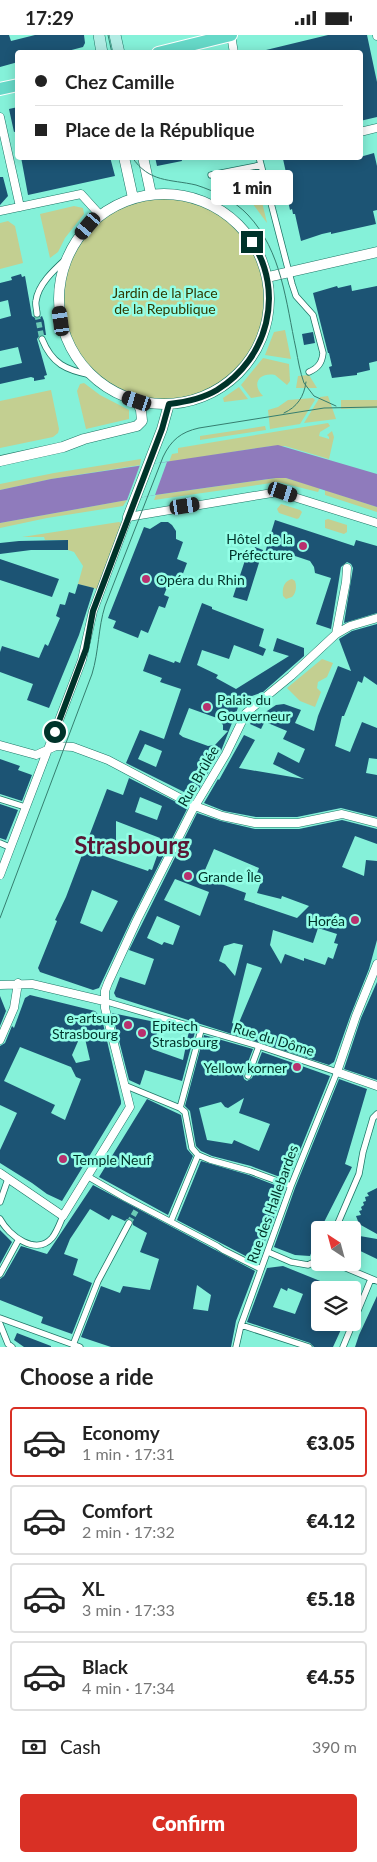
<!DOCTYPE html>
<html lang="en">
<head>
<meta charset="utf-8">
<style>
	body { margin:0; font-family:Lato,sans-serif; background:#f6f6f6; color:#222; height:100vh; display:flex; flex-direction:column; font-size:19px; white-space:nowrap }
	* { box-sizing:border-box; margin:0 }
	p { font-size:16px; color:#767676 }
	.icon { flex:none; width:28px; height:28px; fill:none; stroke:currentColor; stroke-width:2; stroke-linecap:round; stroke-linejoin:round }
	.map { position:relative; height:1312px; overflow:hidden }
	.drawer { display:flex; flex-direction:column; background:#fff; flex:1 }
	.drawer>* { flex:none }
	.hud { position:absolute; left:15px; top:15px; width:348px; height:110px; border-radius:5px; box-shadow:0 2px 12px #0003; display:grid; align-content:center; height:110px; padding:0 20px; background:#fff }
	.needle { width:32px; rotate:324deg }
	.controls { position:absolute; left:311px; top:1186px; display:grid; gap:10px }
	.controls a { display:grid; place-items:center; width:50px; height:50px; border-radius:5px; background:#fff; box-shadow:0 2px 12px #0003; font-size:25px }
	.end { position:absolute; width:22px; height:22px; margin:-11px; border:6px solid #00332a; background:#fff; box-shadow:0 0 0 2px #fff }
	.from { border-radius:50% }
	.bubble { position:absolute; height:35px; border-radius:5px; background:#fff; box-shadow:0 2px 12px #0003; font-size:16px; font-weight:800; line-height:35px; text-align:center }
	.car { position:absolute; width:15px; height:30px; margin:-15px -8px; border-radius:6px; box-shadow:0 0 4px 1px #0007; background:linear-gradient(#222 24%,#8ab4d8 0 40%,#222 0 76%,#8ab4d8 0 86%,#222 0) }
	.hud b { display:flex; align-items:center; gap:18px; height:48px; font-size:19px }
	.hud b+b { border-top:1px solid #e0e0e0 }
	.hud i { width:12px; height:12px; background:#222 }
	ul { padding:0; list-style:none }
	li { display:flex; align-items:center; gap:15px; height:70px; margin:0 10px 8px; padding:0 10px; border:2px solid #e0e0e0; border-radius:5px }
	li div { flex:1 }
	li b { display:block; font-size:19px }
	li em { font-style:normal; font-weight:800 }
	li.on { border-color:#d93025 }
	li>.icon { width:45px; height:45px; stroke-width:1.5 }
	h2 { padding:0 20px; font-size:22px; line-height:60px }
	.pay { display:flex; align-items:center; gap:12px; height:55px; padding:0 20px; font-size:19px }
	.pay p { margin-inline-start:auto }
	.action { display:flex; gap:10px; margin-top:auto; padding:10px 20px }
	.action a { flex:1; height:58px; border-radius:5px; background:#d93025; color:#fff; font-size:20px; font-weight:800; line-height:58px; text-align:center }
	.status { display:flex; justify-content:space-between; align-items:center; height:35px; padding:0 25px; background:#fff; direction:ltr }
	.status svg { height:14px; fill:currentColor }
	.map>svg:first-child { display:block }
	.green { fill:#c3cf91 }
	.water { fill:#8f7bbc }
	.pier { fill:#85f1d9 }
	.building { fill:#1c5474; fill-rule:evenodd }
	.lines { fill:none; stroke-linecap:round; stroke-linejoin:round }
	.pedestrian-tunnel { stroke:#6acbb6; stroke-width:5.5; stroke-dasharray:5.5 3; stroke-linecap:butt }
	.pedestrian-casing { stroke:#1f7767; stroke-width:7 }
	.minor-casing { stroke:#1f7767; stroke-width:9 }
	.tertiary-casing { stroke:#1f7767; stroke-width:11 }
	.secondary-casing { stroke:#1f7767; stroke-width:12 }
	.primary-casing { stroke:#fff; stroke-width:14 }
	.pedestrian { stroke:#fff; stroke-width:5.5 }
	.minor { stroke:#fff; stroke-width:8 }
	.tertiary { stroke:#fff; stroke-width:10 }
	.secondary { stroke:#b2ece4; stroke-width:11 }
	.primary { stroke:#66d9c8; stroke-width:12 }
	.tram { stroke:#357e6f; stroke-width:1 }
	.route { stroke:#00332a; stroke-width:6 }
	.poi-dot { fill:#b8306e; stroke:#93fee6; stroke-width:2 }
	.labels { text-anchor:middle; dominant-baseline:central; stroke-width:5; stroke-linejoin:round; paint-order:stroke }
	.park-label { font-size:14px; fill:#303800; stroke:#93fee6 }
	.poi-label { font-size:14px; fill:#00332a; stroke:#93fee6; text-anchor:start }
	.street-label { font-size:14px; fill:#00332a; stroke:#93fee6 }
	.town-label { font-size:24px; font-weight:bold; fill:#591734; stroke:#93fee6 }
</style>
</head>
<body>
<div class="status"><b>17:29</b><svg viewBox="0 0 49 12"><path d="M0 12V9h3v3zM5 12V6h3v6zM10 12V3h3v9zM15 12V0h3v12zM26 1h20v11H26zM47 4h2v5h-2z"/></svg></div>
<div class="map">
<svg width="377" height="1312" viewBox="0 0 377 1312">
	<rect width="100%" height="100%" fill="#85f1d9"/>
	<path class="green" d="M254 133 267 188 247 161 216 141Z
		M64 264a100 100 0 1 1 200 0a100 100 0 1 1-200 0Z
		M74 171 83 173 84 179 65 203 58 217 50 223 40 179Z
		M8 186 15 191 23 228 0 234V188Z
		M285 295 291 324 265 320 274 297Z
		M263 323 289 329 290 346 287 350 275 340C259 337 251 349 263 361L251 363 241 350Z
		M309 340 317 353H296L298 341Z
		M84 348 100 360 129 375V384L86 394 77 356 80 349Z
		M239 352 248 364 224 367 223 363Z
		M51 355 59 394 58 398 53 402 0 413V366Z
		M328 361 336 384 304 388 320 362Z
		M313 363 315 365 300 389 270 394 268 375 278 372 288 365Z
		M341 365H377V373L341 374Z
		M328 388 330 391 320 397 319 401 329 404V402L327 400 332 396 334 402 329 424 285 411H271L169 427 172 419 178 418V413Z
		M265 391 266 395 200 405V401Z
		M141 424 140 430 51 444 0 455V449L54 438Z
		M276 443H286L320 453 318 457 278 447 154 465 156 460Z
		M325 455 377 472V477L325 460Z
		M127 465 123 471 47 483 0 493V488Z
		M281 469 300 475 302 477 299 483 297 484 279 478 277 474Z
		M328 484 347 490V497L344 499 325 493V485Z
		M119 487 121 488 119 494 97 554 78 549 83 531 74 517 68 515V505H45L44 502H22Z
		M292 544 295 546C297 552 296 558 292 562L286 564 283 561C282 553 284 546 292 544Z
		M322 624 333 628 327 642 318 647 317 653 321 657 315 672 300 666 287 653Z"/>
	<path class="water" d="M278 410 377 439V472L286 443H276L155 460 0 488V455L51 444Z"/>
	<path class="pier" d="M167 427 155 460 127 465 140 430Z"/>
	<path class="building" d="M0 0H9L11 6 35 0H84L85 8 83 12 60 18H18V27L0 32Z
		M328 0H367L377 47V82L360 86V71H362L360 62V18H267L266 15Z
		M18 72V96L14 97 9 74Z
		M374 118 377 131V175L373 176 376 189 331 199V197L322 199 301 206 295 179H293L292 174 290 175 286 157H288L287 152 289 151 283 124 290 122H360Z
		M21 122H69V125L80 122H110L115 141 28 160Z
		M155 122H181L182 126 157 131Z
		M0 142H3L8 161 0 170Z
		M21 239 22 242 25 241 32 281 37 284 42 281 44 286 46 300H40L37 304 47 340 44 341 45 344 34 346V343L31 342 0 349V333L22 328 18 312 0 316V284L11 281 8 265 0 267V248L12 245 11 242Z
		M351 250 352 256 377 251V326L369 328 370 335 357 338V340L332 343 329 332 332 331 329 318H328L313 258 337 251 338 253Z
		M313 297 315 308 304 310 302 299Z
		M275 485 354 511 356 505 377 511V578L344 588 353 533 351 529 347 527 341 532 331 594 316 589 331 543 315 538 314 532 310 526 289 519 276 525 264 521Z
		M161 487H168L172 490 176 496V504L183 507 177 524 187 528 179 549 170 545 164 560 169 562 165 573 159 571 148 598 141 595 138 603 113 593 116 586 108 583 144 492 150 494Z
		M68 505V515H31L0 519V508L19 506Z
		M255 512 263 515 247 566 233 562 248 516 253 518Z
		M0 524 59 544 52 562 0 545Z
		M78 549 94 553 79 600 49 673 27 665 33 649 0 637V617L2 611 39 623 45 609 48 611 60 583 56 581 60 569 65 570 69 557 75 559Z
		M202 568 212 572V574L264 594 259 611 266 614 263 621 234 610 229 624 202 615 197 630 218 640 216 643 236 654 289 621 273 616 277 603 304 613V621L263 657 241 665 221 716 194 762 126 728 140 695 164 704 181 654 160 647 162 643 143 636 149 619 174 628 175 626 180 628ZM189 673 217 683 223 690V695L228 696 215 710 208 711 183 702 179 699ZM145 709 162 716 156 732 138 724Z
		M377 589V650L364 641 362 648 358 646 344 681H342L335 711 350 717 362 687 377 693V724L369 723 366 738 377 740V782L341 773 297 782H256L224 776 204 768 218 744 219 745 244 700 255 705 239 733 304 744 273 729 278 717 299 728 305 714 283 704 287 696 263 686H265L261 694 250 689 254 682 262 685 267 676 276 670 284 669 301 675 295 688 314 696 318 681 338 631 351 636 339 604 352 596Z
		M0 724 20 731 18 735 32 740 22 766 0 759Z
		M129 743 186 772 187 774 132 883 99 953 93 955 40 937 38 933 57 886 55 885 66 862 107 754 123 760ZM140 762 162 771 157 785 135 777ZM116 786 160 803 159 805 162 807 152 835 149 834 148 836 101 820 113 810 116 805ZM92 855 118 866 102 897 80 888Z
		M0 769 18 775 6 805 0 803Z
		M197 778 221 786 255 794H299L342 785 377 794V809L355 801 342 832 364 841 366 825 377 826V905L369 934 351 979 334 1027 329 1030 116 962 114 958 120 942 145 950 154 924 129 915ZM214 814 259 833 257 838 263 841 257 858 281 864 282 861 309 871 297 883 244 865 246 858 202 842ZM175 844 209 857 200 881 164 865ZM157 881 180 891 173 910 164 907 162 910 147 903ZM318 893 337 899 334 908 338 909 333 924 328 922 325 930 304 923V926L285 919 281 929 270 910 273 895 313 908ZM234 908 243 910 235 941 225 929 219 926 224 911ZM247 928 262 933 238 990 232 988Z
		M377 947V1045L344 1034 361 983Z
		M30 960 95 976 102 984 121 1066V1069L62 1166 47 1159 32 1148 0 1128V1115L17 1078 0 1070V1011L5 1008 12 991 14 993 25 963ZM83 995 90 1025 76 1028 72 1020ZM20 1012 71 1032 76 1042 81 1044 65 1085 51 1078 55 1070 4 1046Z
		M0 961 6 976 0 991Z
		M112 978 160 988 152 1014 183 1025 189 996 195 997 182 1046 145 1035 140 1050 129 1045Z
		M204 1000 253 1014 243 1040 244 1044 247 1046 252 1043 262 1017 330 1041 288 1145 251 1131 212 1121 201 1116 196 1111 190 1076 185 1071ZM244 1063 239 1078 270 1089 259 1116 234 1105 232 1109 207 1105 199 1073 221 1067 225 1072 228 1073Z
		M339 1044 367 1054 345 1129 352 1132 320 1195 310 1221 295 1220 274 1212 295 1153Z
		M147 1064 181 1080 187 1114 193 1121 168 1180 99 1142Z
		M201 1126 249 1140 285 1154 257 1227 177 1185Z
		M93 1150 255 1236 236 1286 231 1312H111L81 1302 101 1251 120 1258 123 1251 150 1255 159 1224 140 1217 147 1198 133 1190 132 1184H127L125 1186 112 1180 109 1185 90 1174 70 1204 64 1219 78 1224 73 1240 92 1248 72 1299 41 1288 43 1282 0 1265V1244L4 1241 21 1211 47 1219ZM197 1250 211 1260 208 1276 193 1274Z
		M377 1153V1199L359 1189 356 1181 361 1180 359 1176 362 1175 361 1172 364 1170 363 1167 366 1166 365 1162 369 1161 367 1158Z
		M0 1195 12 1207 0 1229Z
		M354 1200 377 1204V1224L352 1212Z
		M283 1231 340 1254 320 1255V1288H344L333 1312H314L310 1308 247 1287 267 1233ZM281 1253 287 1256 288 1253 303 1259 295 1279 273 1272Z
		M377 1261V1312H355L359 1300Z
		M17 1298 51 1311V1312H24L14 1305Z"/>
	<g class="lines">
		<path class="pedestrian-tunnel" d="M37 279 42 304
			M129 1188 137 1174"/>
		<g class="pedestrian-casing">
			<path id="pedestrian" d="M259 122 292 249 296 261 313 280 323 318C322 328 318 333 309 337
				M211 140 261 130
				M37 279C37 275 35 270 36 266 38 249 55 234 67 223
				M42 304C52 329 66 335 91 340
				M0 764 22 771
				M0 808 7 811
				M104 966 259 1011 337 1037 291 1151 241 1290 236 1312
				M248 1041 259 1011
				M124 1050 180 1073 185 1077 192 1113 198 1120 210 1125 250 1136 291 1151
				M180 1073 201 995
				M87 1141 125 1163 217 1211 223 1215 261 1234
				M0 1167 8 1144
				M0 1184C9 1201 36 1221 52 1203 57 1197 60 1188 63 1181
				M171 1186 198 1120
				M335 1195 359 1139 363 1117 373 1083 377 1079
				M268 1217 291 1227 308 1230 320 1224
				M334 1228 377 1246
				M0 1239 19 1204
				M0 1283 80 1312
				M0 1289 8 1309 12 1312
				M241 1290 309 1312
				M73 1310 98 1246 129 1188
				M343 1312 371 1244"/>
		</g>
		<g class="minor-casing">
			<path id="minor" d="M231 0 234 18
				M377 0V1
				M0 82 20 172
				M360 97 377 93
				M0 176 81 159 100 180
				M336 599 346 547 347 533
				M0 710 36 720 56 711 73 712 108 725 195 771 222 781 255 788H298L342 779 377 788
				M0 840 82 625 93 576 128 482 278 457 377 488
				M377 929 356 981 337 1037 377 1051
				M0 950 32 949 104 966
				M0 1005 14 973 18 948
				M0 1138 63 1181 130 1072 105 973V956L108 948 137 885 192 776 226 719 246 678 291 641 336 599 350 591 377 583"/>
		</g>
		<g class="tertiary-casing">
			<path id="tertiary" d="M124 122 133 163
				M143 122 151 159
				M59 264a105 105 0 1 1 210 0a105 105 0 1 1-210 0Z
				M268 242 377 217
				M0 426 63 412 84 404 137 391 142 386 141 375 137 366
				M128 482 162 394 169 369"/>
		</g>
		<g class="secondary-casing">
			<path id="secondary" d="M99 0 102 18
				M115 0 119 18"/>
		</g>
		<g class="primary-casing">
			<path id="primary" d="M158 18 231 0
				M0 54 18 50"/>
		</g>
		<use href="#pedestrian" class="pedestrian"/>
		<use href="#minor" class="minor"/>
		<use href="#tertiary" class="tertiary"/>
		<use href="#secondary" class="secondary"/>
		<use href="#primary" class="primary"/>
		<path class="tram" d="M108 0 112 18
			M132 122C149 148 170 144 196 150 215 156 235 166 248 180 282 216 286 268 296 314 298 325 300 337 304 348L314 361 336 371
			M284 378C297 372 304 362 306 347
			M0 883 92 639C99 616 98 593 105 571L163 422C171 405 181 397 199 393L324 373 377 372"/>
	</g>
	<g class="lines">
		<path class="route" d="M55 697 86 614 93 576 162 394 169 369C186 367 202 364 217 355 268 324 285 257 252 207"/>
	</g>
	<g class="poi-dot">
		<circle cx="303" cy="511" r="5"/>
		<circle cx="146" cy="544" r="5"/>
		<circle cx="207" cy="672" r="5"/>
		<circle cx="188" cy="841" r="5"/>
		<circle cx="355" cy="885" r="5"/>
		<circle cx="128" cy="990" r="5"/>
		<circle cx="142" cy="998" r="5"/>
		<circle cx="297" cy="1032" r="5"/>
		<circle cx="63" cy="1124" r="5"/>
	</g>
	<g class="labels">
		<g class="park-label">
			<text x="165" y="257">Jardin de la Place<tspan x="165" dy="16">de la Republique</tspan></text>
		</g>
		<g class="poi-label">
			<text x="293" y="503" text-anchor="end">Hôtel de la<tspan x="293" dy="16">Préfecture</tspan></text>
			<text x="156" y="544">Opéra du Rhin</text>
			<text x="217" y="664">Palais du<tspan x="217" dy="16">Gouverneur</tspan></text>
			<text x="198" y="841">Grande Île</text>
			<text x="345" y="885" text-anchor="end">Horéa</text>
			<text x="118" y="982" text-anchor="end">e-artsup<tspan x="118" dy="16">Strasbourg</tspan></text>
			<text x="152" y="990">Epitech<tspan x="152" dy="16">Strasbourg</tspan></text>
			<text x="287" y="1032" text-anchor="end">Yellow korner</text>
			<text x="73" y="1124">Temple Neuf</text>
		</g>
		<g class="street-label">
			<text transform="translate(198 741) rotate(-60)">Rue Brûlée</text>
			<text transform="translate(274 1004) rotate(17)">Rue du Dôme</text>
			<text transform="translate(272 1169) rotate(-70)">Rue des Hallebardes</text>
		</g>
		<g class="town-label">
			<text x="132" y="809">Strasbourg</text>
		</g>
	</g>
</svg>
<div class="controls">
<a><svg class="needle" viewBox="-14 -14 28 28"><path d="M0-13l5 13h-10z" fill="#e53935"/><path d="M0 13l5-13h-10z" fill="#767676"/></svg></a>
<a><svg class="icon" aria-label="layers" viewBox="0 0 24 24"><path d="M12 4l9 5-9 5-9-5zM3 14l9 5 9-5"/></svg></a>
</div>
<i class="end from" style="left:55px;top:697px"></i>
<i class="end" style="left:252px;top:207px"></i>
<div class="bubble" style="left:211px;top:135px;width:82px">1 min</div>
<i class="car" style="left:88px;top:191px;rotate:220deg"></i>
<i class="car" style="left:61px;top:286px;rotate:352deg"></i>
<i class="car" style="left:137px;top:366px;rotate:288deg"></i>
<i class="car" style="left:283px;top:457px;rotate:108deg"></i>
<i class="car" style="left:185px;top:471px;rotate:81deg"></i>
<div class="hud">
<b><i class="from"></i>Chez Camille</b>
<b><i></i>Place de la République</b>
</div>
</div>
<section class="drawer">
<h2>Choose a ride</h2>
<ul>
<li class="on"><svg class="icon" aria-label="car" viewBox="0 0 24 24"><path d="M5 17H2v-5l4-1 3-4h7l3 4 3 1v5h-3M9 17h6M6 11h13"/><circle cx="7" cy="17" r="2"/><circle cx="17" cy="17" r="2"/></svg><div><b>Economy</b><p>1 min · 17:31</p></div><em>€3.05</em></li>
<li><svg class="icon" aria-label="car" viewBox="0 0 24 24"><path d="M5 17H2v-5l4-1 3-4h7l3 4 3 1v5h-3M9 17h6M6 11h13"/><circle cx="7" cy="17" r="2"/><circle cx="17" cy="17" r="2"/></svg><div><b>Comfort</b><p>2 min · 17:32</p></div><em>€4.12</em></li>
<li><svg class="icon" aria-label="car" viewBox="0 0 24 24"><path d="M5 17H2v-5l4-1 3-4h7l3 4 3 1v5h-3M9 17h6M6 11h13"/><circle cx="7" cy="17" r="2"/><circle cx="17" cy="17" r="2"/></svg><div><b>XL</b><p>3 min · 17:33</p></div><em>€5.18</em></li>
<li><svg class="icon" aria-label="car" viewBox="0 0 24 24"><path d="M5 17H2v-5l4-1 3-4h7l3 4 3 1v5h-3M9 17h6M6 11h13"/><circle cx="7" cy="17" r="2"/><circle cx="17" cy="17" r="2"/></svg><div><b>Black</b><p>4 min · 17:34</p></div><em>€4.55</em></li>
</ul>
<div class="pay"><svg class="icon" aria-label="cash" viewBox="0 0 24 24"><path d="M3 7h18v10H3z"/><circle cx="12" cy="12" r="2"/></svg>Cash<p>390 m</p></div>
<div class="action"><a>Confirm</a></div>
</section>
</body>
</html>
